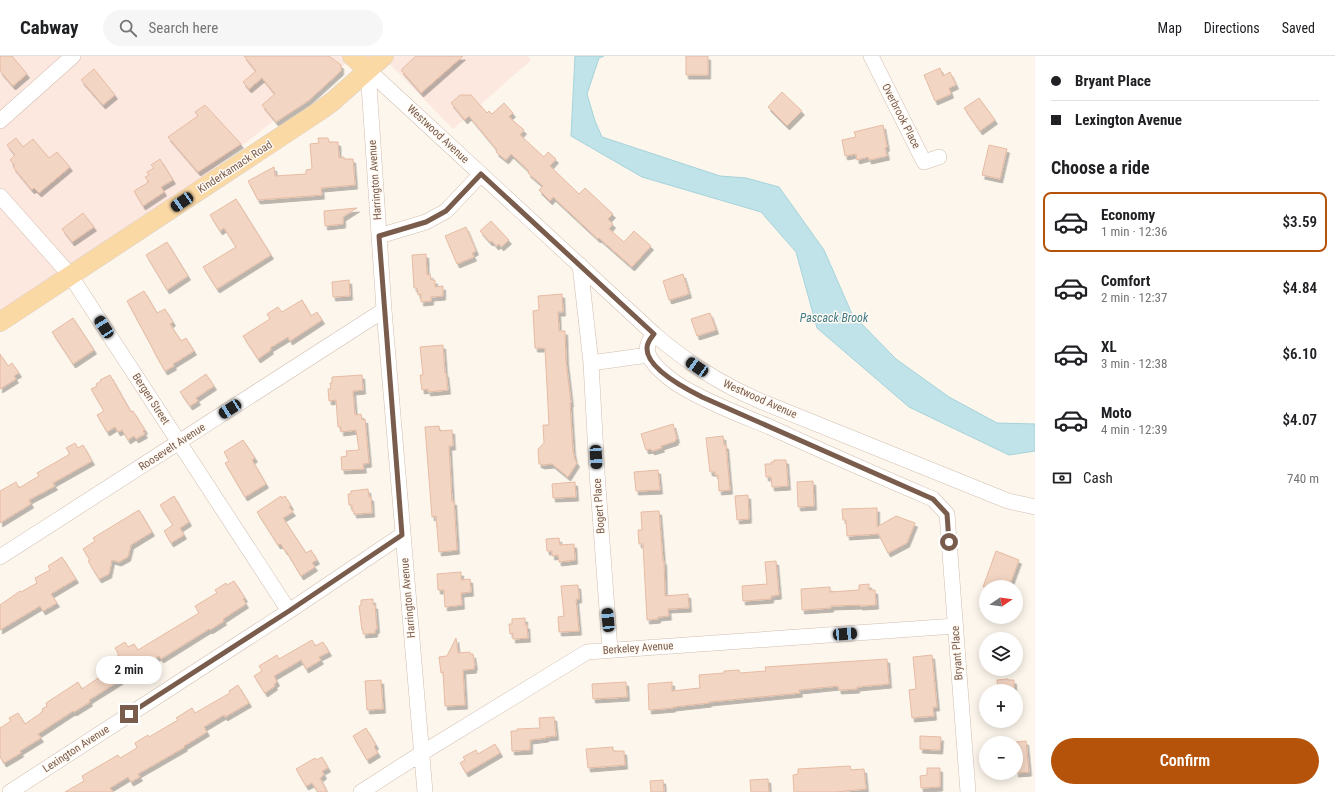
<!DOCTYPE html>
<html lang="en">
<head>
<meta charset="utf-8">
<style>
	body { margin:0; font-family:"Roboto Condensed",sans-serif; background:#f6f6f6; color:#202124; height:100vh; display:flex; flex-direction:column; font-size:15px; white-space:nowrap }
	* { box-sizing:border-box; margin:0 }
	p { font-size:13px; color:#757577 }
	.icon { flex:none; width:22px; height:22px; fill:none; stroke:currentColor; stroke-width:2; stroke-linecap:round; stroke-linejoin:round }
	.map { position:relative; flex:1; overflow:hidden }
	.sheet { display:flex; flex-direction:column; background:#fff; width:300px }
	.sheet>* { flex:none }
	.banner { display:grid; align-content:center; height:88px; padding:0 16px; background:#fff }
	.needle { width:26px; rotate:77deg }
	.buttons { position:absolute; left:979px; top:524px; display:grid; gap:8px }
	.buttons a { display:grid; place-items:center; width:44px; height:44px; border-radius:50%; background:#fff; box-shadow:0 2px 10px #0003; font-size:20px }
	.end { position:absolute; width:18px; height:18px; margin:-9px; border:5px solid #7a5c4d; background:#fff; box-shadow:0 0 0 2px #fff }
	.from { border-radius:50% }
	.bubble { position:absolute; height:28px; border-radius:14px; background:#fff; box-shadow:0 2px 10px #0003; font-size:13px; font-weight:600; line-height:28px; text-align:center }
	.car { position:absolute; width:12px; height:24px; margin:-12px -6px; border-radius:5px; box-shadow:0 0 3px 1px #0007; background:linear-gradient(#222 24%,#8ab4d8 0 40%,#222 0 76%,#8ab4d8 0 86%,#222 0) }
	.banner b { display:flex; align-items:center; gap:14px; height:38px; font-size:15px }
	.banner b+b { border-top:1px solid #e0e0e0 }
	.banner i { width:10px; height:10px; background:#202124 }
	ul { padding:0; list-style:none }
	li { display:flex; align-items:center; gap:12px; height:60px; margin:0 8px 6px; padding:0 8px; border:2px solid transparent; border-radius:8px }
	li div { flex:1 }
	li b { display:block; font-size:15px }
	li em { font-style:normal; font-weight:600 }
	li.current { border-color:#b45309 }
	li>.icon { width:36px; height:36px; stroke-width:1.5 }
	h2 { padding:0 16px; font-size:18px; line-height:48px }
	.pay { display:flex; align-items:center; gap:10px; height:44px; padding:0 16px; font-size:15px }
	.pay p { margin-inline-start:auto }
	.cta { display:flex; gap:8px; margin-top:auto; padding:8px 16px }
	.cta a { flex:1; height:46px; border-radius:24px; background:#b45309; color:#fff; font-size:16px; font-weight:600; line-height:46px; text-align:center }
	header { display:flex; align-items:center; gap:24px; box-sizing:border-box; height:56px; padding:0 20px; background:#fff; border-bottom:1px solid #e0e0e0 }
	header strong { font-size:19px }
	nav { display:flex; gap:22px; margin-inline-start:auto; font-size:14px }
	.search { width:280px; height:36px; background:#f6f6f6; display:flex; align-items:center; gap:10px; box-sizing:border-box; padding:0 14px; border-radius:22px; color:#757577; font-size:15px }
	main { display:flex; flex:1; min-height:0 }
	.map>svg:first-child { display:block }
	.commercial { fill:#fde8e0 }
	.water { fill:#bfe3e8; stroke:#a5d3da }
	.building { fill:#f3d5c3; stroke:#e6bba3; filter:url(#shadow) }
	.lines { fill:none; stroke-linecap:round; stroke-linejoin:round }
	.minor-casing { stroke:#d1beb0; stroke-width:16 }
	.major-casing { stroke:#dad1cd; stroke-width:20 }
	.minor { stroke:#fff; stroke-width:15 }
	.major { stroke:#fbd9a5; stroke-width:19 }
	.route { stroke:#7a5c4d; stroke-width:5 }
	.labels { text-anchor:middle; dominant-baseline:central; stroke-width:3; stroke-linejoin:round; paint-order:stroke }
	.street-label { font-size:11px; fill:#7a5c4d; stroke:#fffaf3 }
	.water-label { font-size:12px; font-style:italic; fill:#437c86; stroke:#fffaf3 }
</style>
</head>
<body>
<header>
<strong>Cabway</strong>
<div class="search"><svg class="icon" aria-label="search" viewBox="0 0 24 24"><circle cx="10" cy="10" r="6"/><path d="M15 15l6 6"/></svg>Search here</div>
<nav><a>Map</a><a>Directions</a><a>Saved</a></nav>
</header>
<main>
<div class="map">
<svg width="1035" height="736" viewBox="0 0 1035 736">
	<defs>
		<filter id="shadow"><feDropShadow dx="2.5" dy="4" stdDeviation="0" flood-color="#0004"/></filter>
	</defs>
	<rect width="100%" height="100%" fill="#fdf6ec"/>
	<path class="commercial" d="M0 0H355L194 128 0 274Z
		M382 0H528L531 4 453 73Z"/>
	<path class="water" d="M575 0H604L599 2 587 38 595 65 602 81 720 120 746 122 779 131 824 194 852 258 896 303 949 341 997 367 1035 368V395L1009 399 909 351 817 272 796 196 761 156 642 121 571 80Z"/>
	<path class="building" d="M0 0H12L27 18 13 30 0 15Z
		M244 0H329L341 9V15L308 45 276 66 262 49 275 38 262 22 249 33 243 26 256 15Z
		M416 0H463L421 37 401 14Z
		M686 0H708V19H686Z
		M940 12 943 20 950 16 956 29 949 32 951 38 935 45 924 19Z
		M94 13 115 39 103 49 81 24Z
		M782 36 802 55 787 70 768 51Z
		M460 39H471L487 57 489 55 492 58 504 47 513 57 509 61 524 74 520 79 544 101 548 96 556 103 550 110 579 138 585 132 613 158 608 163 613 168 609 173 624 186 634 175 651 190 632 211 599 182 598 183 553 141 550 145 539 134 543 130 528 117 529 115 511 98 506 104 496 96 497 94 469 60 465 64 451 47Z
		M979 42 995 64 980 75 964 52Z
		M205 49 241 88 198 116 168 81 198 60 195 56Z
		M883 69 887 91 885 92 887 100 869 104 868 101 857 104 856 98 845 100 842 84 856 81 854 76Z
		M16 82 23 91 33 83 49 102 57 96 70 111 39 137 34 132 32 134 13 111 15 110 10 104 15 99 7 89Z
		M318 82H328L329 86H338L339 102 344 101V103H353L355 129 321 132 322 139 258 144 248 125 274 111 275 120 306 118V114L312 113 310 88 319 87Z
		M989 89 1007 93 1000 123 982 119Z
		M160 103 173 124 161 131 164 136 143 150 134 135 149 126 145 121 149 119 147 116 154 112 151 109Z
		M236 143 271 199 217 233 203 211 236 191 224 172 220 175 210 159Z
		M357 152 343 161V168L325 170 324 155Z
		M83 157 94 171 72 186 62 173Z
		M491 165 509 184 501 191 499 188 496 190 492 185 490 186 480 175Z
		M466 171 476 195 472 197 474 201 457 208 445 180Z
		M167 186 188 220 167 234 146 199Z
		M426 198 427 219 430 218 431 224H435V231L443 230V240L431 241V245L421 246V238L418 239 417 232H414L412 199Z
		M683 218 689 238 669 244 663 225Z
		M349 224 350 240 333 241 332 226Z
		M144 235 157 257 165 253 173 266 170 268 181 285 186 282 194 295 173 308 174 310 165 315 154 296V295L127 245Z
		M562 238 563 256H558L559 275H565L566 305 571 347H570L573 395 575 404 577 407 568 421 552 408 542 409 541 408H539L538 393 544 387 543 369H549L545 292H535L533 255 539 254 538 240Z
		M302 244 311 260 317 256 322 264 290 285 288 281 270 292 271 294 258 303 243 280 270 263 267 258 278 251 282 256Z
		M710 257 716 274 697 280 691 263Z
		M73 262 94 294 73 308 52 276Z
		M443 289 445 317H446L448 334 428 336V333L422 334 420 319H423L420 291Z
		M0 298 8 310 12 307 19 317 14 320 16 323 0 333Z
		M206 318 214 330 196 342 198 345 190 350 180 336Z
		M110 319 131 356 133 355 145 374 143 375 145 378 136 383 134 380 128 384 122 374 118 376 115 371 107 376 97 359 104 355 91 333 97 330 96 328 101 325 100 324Z
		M362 319 363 334 353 335 355 359 361 358 362 364 365 363 369 407 363 408 364 413 342 414 341 401 347 400 346 395 359 394 356 374 341 376V371H338L336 344 329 345 328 333H331L330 327H332V321Z
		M673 368 677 383 675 384 676 385 661 390 662 392 652 395 651 393 646 394 641 378Z
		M439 370 440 375 452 374 453 390H449L452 446 454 445 457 494 439 496 436 460 432 461 425 371Z
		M723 380 724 389H726L730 434 719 435 718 419H715V416H710L706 382Z
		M243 384 255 402 252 404 266 428 245 441 225 407 229 405 224 396Z
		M75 387 78 392 83 389 92 405 53 427 55 430 29 444 31 448 0 467V435L16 426 19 432 39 420 37 417 70 398 66 392Z
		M774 404H786L788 430 772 431 771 421H766L765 408H771V406H774Z
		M658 414 660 434 636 435 634 416Z
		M813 425 814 450 798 451 797 426Z
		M575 426 576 441 553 442 552 428Z
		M368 433 369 441H371L372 457 354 458V455H352V449H349L348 438H351V435Z
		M748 439 749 463 737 464 735 440Z
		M174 440 189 466 180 472 184 479 171 487 164 475 173 469 160 449Z
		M281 440 282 442 285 440 291 450 289 451 293 456 283 462 306 497 311 494 317 504 312 507 315 511 301 520 286 495H285L281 488 278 489 257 456Z
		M877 452V471L896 460 915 467 907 487 888 497 878 477V478L847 480 846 464H843L842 453Z
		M139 454 152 476 131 489 128 501 119 506 112 504 109 518 99 523 88 505 90 504 83 493 95 485 93 482Z
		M659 455 663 505H664L665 540 688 538 689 552 668 553 669 560 658 561V563L647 564 643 488H639L638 474H642L641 456Z
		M559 482 560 489 574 488 575 504 559 506 558 499 552 500V495H547L546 483Z
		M996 495 1019 504 1009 531H983Z
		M62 501 76 523 51 538 57 547 43 555 40 550 0 574V549L20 535 21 536 37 527 35 522 50 514 48 510Z
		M776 505 779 539 771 540V543L743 545 742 530 767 528 765 506Z
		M461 516V524L470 523 471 536 461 537 462 549 445 551 444 534H438L437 518Z
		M234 525 245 542 243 543 246 548 223 563 224 565 210 574 209 573 161 603 159 600 89 644 90 646 74 656 73 655 38 678 41 682 20 695 21 697 4 707 0 701V672L11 665 9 662 18 657 25 668 41 657V656L43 655 42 653 47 650 46 647 66 634 78 626 82 633 103 619 98 612 119 599 115 592 125 586 128 591 134 588 138 594 199 557 195 550 217 537 215 534 226 527 227 529Z
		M869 528V534H875L876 549 860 550V549L831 550V552L802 554 801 533 830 531V536L859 534V529Z
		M578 529 579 540V543H576L579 575 559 576 558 561 564 560 561 530Z
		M373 543V549H375L377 573 375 574V577L363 578V574H362L359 550 361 549V544Z
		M525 562V569H527L528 582 513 583V577L510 578 509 568H512V563Z
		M456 582 458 597 470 596V598H473L475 610H474V613L463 614 465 649 445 650 443 616 441 617 439 601 447 600Z
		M312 584 315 590 323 586 329 596 319 601 321 604 306 613 301 604 274 620 277 626 274 628 275 630 265 637 254 620 262 615 259 610 277 599 279 603Z
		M932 599 937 651H933L934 660 912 662 909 634 916 633 913 601Z
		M887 603 889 628 857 631V633L839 634 838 630 799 634 800 637 709 646V647L673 651V652L649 654 648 628 672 626V635L700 632 699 619 724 617V615L739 614 740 617 766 615 765 611Z
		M1008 623V624H1014V635H998L997 624Z
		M381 624 383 653 367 654 365 625Z
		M626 626 627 641 593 643 592 628Z
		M238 629 249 647 225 661 224 659 204 671 207 676 184 690 185 691 138 718 140 721 131 726 128 721 110 732 113 736H65L84 725 82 720 118 699 120 702 137 692 135 687 148 679 149 681 178 664 176 662 192 652 195 657 230 637 229 635Z
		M554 661 556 680 546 681V682L530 684V694L512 695 511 675H517V673L540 672 539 662Z
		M366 672 376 689 374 691 378 697 367 704 353 680Z
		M920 680 941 681 940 694 920 693Z
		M1026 685 1029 716 1016 717V686Z
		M495 688 500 697 466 717 460 707 465 704 463 701 476 694 478 698Z
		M613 691V695H624L625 709 588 712 586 693Z
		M322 701 328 712 322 715 324 719 320 722 327 736H318L312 727 306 730 296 713 315 702 316 704Z
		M850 710 851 714 864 713 866 733 836 736H794L793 719 798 718V713Z
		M927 712H940V731L921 732 920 720 927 719Z
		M768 723 769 736H751L750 724Z
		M663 724 664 736H651L650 725Z"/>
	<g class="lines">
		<g class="minor-casing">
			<path id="minor" d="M871 0 924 106 939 101
				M368 14 654 278C688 307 719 327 760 345L1008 445 1035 451
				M368 14 384 254 425 736
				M0 65 73 0
				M0 140 70 219 289 555
				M379 180 426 166 446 155 481 118
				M580 209 591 307 597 417 610 594
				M654 278C649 284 645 292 649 300 654 311 673 326 684 332 711 348 741 359 770 371 824 396 879 420 933 443L947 458 968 736
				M591 307 648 299
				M0 501 384 254
				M10 736 289 555 402 479
				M361 736 422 697 587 596 955 570"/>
		</g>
		<g class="major-casing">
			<path id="major" d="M352 0 368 14
				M0 266 318 56 332 46 384 0"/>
		</g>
		<use href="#minor" class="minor"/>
		<use href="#major" class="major"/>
	</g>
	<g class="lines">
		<path class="route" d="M129 658 289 555 402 479 379 180 426 166 446 155 481 118 654 278C651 282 647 286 647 292 646 312 686 333 702 341L933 443 947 458 949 486"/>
	</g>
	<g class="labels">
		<g class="street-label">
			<text transform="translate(901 60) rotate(63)">Overbrook Place</text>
			<text transform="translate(438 78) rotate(43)">Westwood Avenue</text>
			<text transform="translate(235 111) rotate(-33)">Kinderkamack Road</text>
			<text transform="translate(375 124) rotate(-94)">Harrington Avenue</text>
			<text transform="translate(151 343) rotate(57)">Bergen Street</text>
			<text transform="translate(760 343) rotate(24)">Westwood Avenue</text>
			<text transform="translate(172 391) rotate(-33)">Roosevelt Avenue</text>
			<text transform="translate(599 450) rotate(-94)">Bogert Place</text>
			<text transform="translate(408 542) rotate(-95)">Harrington Avenue</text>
			<text transform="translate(638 592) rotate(-4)">Berkeley Avenue</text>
			<text transform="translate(957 597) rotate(-94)">Bryant Place</text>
			<text transform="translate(76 693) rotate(-33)">Lexington Avenue</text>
		</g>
		<g class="water-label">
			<text x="834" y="262">Pascack Brook</text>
		</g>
	</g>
</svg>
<div class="buttons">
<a><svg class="needle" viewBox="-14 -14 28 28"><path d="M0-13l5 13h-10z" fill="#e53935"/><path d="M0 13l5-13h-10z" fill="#757577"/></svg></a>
<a><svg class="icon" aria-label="layers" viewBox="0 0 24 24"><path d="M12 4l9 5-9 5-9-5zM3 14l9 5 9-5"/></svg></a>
<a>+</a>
<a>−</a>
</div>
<i class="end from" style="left:949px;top:486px"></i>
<i class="end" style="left:129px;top:658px"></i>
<div class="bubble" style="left:96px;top:600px;width:66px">2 min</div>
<i class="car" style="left:182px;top:146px;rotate:236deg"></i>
<i class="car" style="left:104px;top:271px;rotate:327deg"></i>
<i class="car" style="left:697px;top:311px;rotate:304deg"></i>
<i class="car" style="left:230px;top:353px;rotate:237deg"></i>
<i class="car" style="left:596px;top:401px;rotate:177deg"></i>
<i class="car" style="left:608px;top:564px;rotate:355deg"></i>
<i class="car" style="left:845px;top:578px;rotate:86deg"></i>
</div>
<section class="sheet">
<div class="banner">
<b><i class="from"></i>Bryant Place</b>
<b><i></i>Lexington Avenue</b>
</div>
<h2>Choose a ride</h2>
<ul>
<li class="current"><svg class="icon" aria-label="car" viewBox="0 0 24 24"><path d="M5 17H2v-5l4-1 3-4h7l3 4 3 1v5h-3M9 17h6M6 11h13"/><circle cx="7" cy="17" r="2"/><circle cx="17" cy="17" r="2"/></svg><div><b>Economy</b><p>1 min · 12:36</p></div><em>$3.59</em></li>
<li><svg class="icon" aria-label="car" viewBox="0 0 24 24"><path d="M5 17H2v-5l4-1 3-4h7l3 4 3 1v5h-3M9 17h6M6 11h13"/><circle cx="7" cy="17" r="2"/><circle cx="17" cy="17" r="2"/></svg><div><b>Comfort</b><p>2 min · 12:37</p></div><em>$4.84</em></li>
<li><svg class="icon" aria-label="car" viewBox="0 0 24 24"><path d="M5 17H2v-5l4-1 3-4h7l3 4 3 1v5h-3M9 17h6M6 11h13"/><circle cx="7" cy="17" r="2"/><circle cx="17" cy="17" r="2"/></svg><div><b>XL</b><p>3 min · 12:38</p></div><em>$6.10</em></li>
<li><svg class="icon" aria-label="car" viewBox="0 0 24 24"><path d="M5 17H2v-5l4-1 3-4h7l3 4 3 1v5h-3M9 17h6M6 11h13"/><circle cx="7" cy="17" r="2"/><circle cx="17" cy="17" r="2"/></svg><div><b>Moto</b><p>4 min · 12:39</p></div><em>$4.07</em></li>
</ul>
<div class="pay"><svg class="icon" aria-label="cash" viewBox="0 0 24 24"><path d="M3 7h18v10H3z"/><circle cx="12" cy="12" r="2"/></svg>Cash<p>740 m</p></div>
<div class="cta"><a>Confirm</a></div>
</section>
</main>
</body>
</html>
